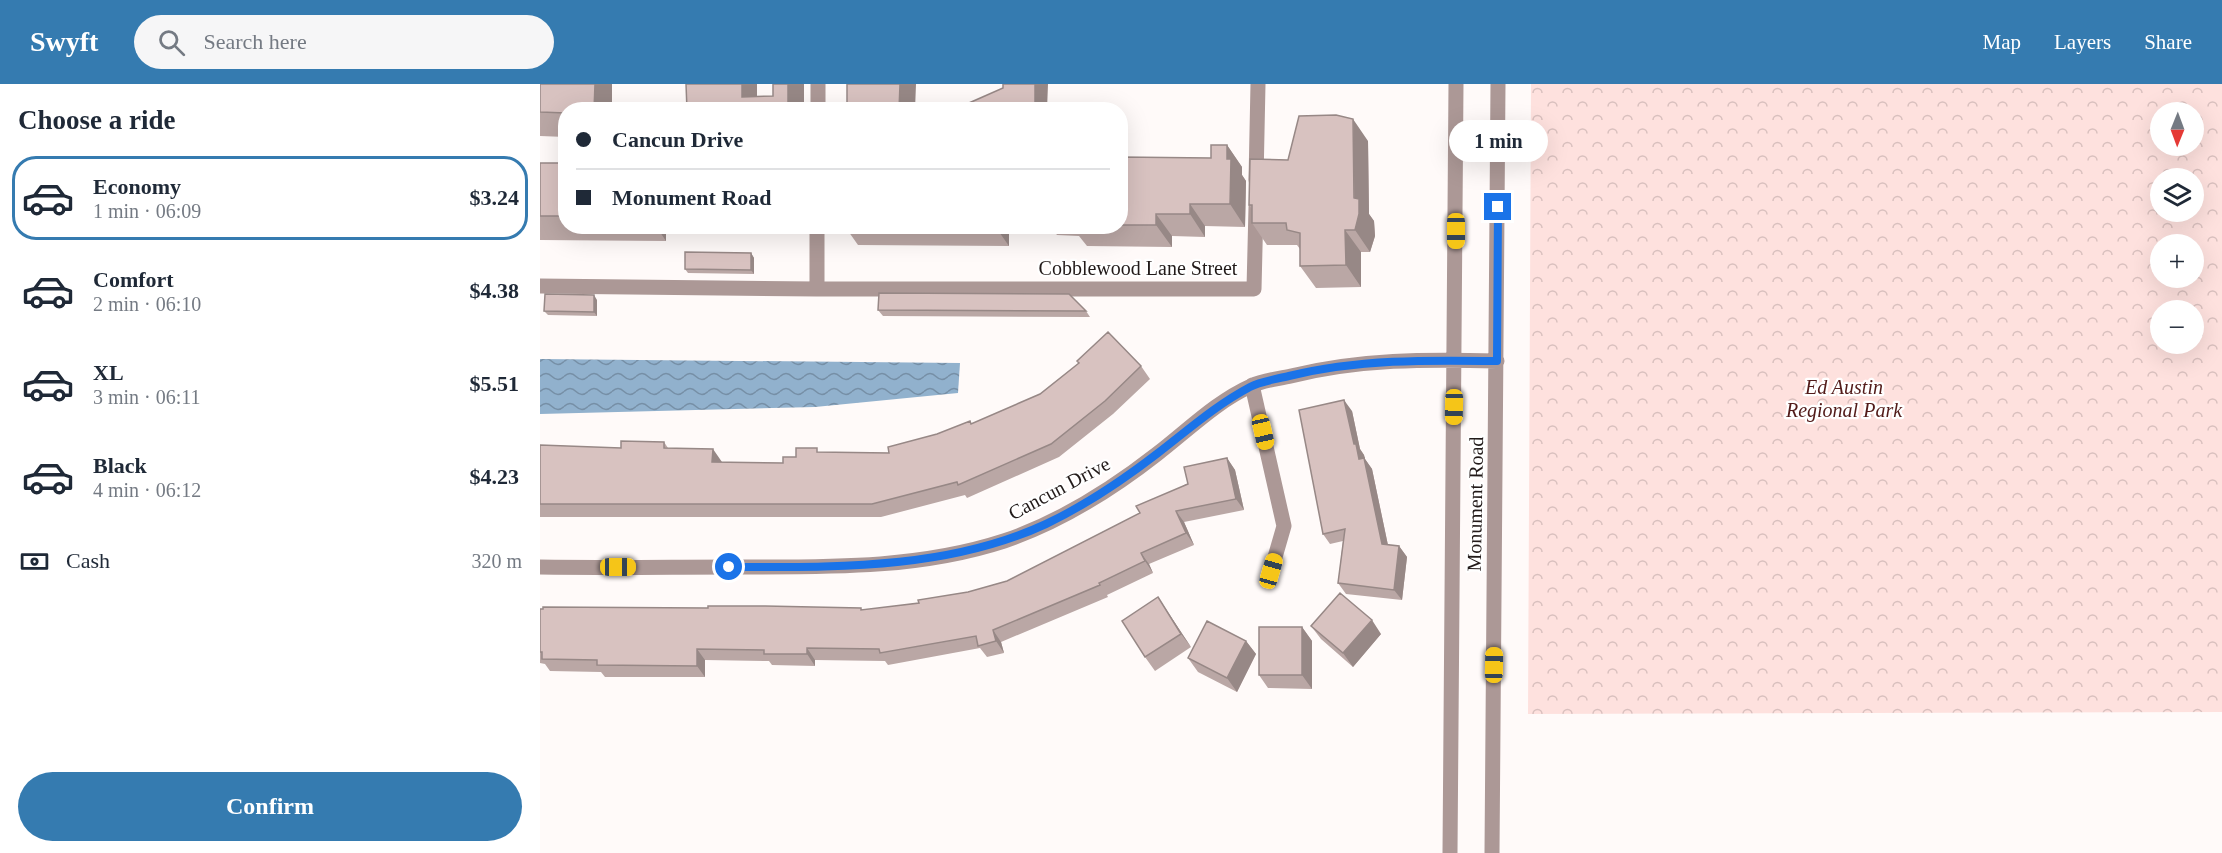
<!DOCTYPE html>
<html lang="en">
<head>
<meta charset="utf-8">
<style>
	body { margin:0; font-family:"Times New Roman",serif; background:#f6f6f7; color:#1f2937; height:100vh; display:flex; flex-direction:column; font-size:22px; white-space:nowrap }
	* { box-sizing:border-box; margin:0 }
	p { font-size:20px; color:#747a83 }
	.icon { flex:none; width:33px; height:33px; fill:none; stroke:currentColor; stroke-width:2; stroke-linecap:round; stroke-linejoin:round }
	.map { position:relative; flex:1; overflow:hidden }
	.drawer { display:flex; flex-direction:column; background:#fff; width:540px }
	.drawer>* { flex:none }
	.guide { position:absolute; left:18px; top:18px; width:570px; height:132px; border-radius:24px; box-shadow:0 6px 24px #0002; display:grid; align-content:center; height:132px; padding:0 18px; background:#fff }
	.needle { width:39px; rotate:181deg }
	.tools { position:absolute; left:1610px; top:18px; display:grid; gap:12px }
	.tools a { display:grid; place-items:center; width:54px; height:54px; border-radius:50%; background:#fff; box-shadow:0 6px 24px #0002; font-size:30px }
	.end { position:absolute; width:27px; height:27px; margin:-14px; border:8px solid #1a73e8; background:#fff; box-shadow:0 0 0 3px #fff }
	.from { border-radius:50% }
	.bubble { position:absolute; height:42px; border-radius:21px; background:#fff; box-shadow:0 6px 24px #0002; font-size:20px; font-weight:700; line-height:42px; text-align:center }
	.car { position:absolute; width:18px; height:36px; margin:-18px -9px; border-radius:8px; box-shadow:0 0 4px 2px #0007; background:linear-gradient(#f5c518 24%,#345 0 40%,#f5c518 0 76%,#345 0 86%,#f5c518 0) }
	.guide b { display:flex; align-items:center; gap:21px; height:57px; font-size:22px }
	.guide b+b { border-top:2px solid #e0e1e3 }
	.guide i { width:15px; height:15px; background:#1f2937 }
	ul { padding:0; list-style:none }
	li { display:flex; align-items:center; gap:18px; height:84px; margin:0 12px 9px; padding:0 6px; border:3px solid transparent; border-radius:24px }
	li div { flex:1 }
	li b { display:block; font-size:22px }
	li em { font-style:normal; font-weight:700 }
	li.active { border-color:#357bb0 }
	li>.icon { width:54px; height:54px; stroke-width:1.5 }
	h2 { padding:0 18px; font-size:27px; line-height:72px }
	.pay { display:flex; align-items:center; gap:15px; height:66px; padding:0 18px; font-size:22px }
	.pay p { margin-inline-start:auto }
	.action { display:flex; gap:12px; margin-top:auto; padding:12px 18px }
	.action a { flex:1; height:69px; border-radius:36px; background:#357bb0; color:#fff; font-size:24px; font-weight:700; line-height:69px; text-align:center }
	header { display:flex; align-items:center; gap:36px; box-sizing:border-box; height:84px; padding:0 30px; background:#357bb0; color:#fff }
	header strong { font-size:28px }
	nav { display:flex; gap:33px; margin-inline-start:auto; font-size:21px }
	.search { width:420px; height:54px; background:#f6f6f7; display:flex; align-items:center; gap:15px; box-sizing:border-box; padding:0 21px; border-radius:33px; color:#747a83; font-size:22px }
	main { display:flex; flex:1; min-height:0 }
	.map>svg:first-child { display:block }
	.park { fill:url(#park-crowns); fill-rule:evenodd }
	.water { fill:url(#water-waves) }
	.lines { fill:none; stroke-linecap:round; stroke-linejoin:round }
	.minor { stroke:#ac9896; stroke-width:15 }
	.wall { fill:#baa7a5 }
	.shaded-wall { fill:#978886 }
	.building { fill:#d8c2c0; stroke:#978886; stroke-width:1.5 }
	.route { stroke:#1a73e8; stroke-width:8 }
	.labels { text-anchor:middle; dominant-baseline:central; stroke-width:4.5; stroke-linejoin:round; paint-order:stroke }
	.street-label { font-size:20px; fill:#221a19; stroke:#fff }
	.park-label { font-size:20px; font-style:italic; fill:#521b19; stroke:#fff }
</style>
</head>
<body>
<header>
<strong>Swyft</strong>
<div class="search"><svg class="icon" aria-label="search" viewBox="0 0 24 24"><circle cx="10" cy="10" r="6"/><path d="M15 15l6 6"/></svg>Search here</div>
<nav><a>Map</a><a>Layers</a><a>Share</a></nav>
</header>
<main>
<section class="drawer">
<h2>Choose a ride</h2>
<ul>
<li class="active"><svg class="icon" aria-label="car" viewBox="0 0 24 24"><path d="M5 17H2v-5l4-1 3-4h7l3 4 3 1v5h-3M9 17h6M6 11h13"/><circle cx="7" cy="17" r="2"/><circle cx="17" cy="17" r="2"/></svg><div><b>Economy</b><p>1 min · 06:09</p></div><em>$3.24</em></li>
<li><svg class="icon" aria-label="car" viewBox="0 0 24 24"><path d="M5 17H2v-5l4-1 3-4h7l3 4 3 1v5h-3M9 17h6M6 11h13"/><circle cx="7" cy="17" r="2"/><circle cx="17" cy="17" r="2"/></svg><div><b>Comfort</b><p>2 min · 06:10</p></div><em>$4.38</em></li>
<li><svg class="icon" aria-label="car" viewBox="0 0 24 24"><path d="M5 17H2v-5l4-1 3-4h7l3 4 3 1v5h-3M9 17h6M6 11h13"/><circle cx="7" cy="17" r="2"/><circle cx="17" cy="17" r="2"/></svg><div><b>XL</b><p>3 min · 06:11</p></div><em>$5.51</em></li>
<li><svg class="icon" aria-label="car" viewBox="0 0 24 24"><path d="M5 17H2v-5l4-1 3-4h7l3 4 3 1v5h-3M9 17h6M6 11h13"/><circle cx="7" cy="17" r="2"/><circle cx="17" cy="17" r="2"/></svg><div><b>Black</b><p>4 min · 06:12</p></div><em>$4.23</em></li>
</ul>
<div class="pay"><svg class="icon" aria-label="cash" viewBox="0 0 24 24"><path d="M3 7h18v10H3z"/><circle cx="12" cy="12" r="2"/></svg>Cash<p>320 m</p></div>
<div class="action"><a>Confirm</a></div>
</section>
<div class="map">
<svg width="1682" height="769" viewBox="0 0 1682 769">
	<defs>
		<pattern id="park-crowns" width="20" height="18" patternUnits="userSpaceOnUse" patternTransform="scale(1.5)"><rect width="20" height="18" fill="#fee1de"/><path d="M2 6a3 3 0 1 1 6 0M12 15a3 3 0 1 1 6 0" fill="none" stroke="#d9c0be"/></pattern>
		<pattern id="water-waves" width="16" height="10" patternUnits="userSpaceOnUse" patternTransform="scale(1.5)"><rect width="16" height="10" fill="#91b1cd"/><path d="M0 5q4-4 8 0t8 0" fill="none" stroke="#768fa6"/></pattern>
	</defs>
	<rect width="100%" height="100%" fill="#fffaf9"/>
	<path class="park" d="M991 0H1682V628L988 630ZM1620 28H1653V62H1620ZM1620 94H1653V128H1620ZM1620 160H1653V194H1620ZM1620 226H1653V260H1620Z"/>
	<path class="water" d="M0 275 420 279 418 309 275 323 0 330Z"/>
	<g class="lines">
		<path class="minor" d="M278 26V0
			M716 96 718 0
			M277 142V205H714L716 123
			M0 202 277 205
			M712 301 744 442 731 487
			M0 483C66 484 132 483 198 483 287 483 378 485 464 457 520 438 571 406 617 370 647 347 677 317 711 302 723 296 738 295 751 292 819 275 887 275 957 277
			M910 769 916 0
			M952 769 958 0"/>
	</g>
	<path class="wall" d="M0 0H72V26H26V53L0 52Z
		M828 57 829 130 834 137 835 152 830 168H821V203L776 204 760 182V165L757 161H727L712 139V125L709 121 748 76Z
		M687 61 702 83V91L706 97 705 143 665 142V153L632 152V163L547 162 539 152 517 151 510 142H580V73L671 74Z
		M0 79H26V142H126V157L0 156Z
		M289 142H469V162L318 161 306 144H290Z
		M211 169 214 174V190L148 189 145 185Z
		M57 216V232L8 231 4 227Z
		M338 226 546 227 550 233 343 232Z
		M601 282 610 295 573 330 519 373 427 414 425 411 341 433H0V361L81 364 124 358 128 364 181 378 243 379 256 373 279 368 349 369 397 350 432 340Z
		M812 327 820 365 824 371 825 375 832 385 848 461 859 462 867 473 862 516 806 510 798 499 803 457 790 460 783 450Z
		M687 374 695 386 704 426 644 438 654 461 609 480 613 489 567 511 568 513 461 558 464 569 447 573 440 564 348 581 345 577 275 576V582L232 581 229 577 165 576V593H65L61 588 10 587 5 580 0 579V525L323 526 379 519 428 508 467 497 600 429Z
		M618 513 651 563 615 587 605 573Z
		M771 542 841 550 813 583 781 555Z
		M762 543 772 557V605L728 604 719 591Z
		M706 557 716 570 697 608 658 588 648 574Z"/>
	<path class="shaded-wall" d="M55 0H72V26H54Z
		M202 0H217V26L202 13Z
		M248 0H264V26H248Z
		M360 0H376L375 26H359Z
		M495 0H508L507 26H496L495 24Z
		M813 35 828 57 829 130 834 137 835 152 830 168 815 146Z
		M687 61 702 83V91L706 97 705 143 690 120 687 75Z
		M650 120 665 142V153L650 130Z
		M616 130 632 152V163L616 141Z
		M116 142H126V157Z
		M455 142H469V162Z
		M805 146 821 168V203L806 181Z
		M211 169 214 174V190L211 186Z
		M54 211 57 216V232L54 228Z
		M804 316 812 327 820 365 824 371 825 375 832 385 850 471 842 460 819 375 814 360Z
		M173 365 182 378 181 391 172 378Z
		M687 374 695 386 704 426 696 415Z
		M636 427 644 438 654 461 646 449Z
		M859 462 867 473 862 516 854 506Z
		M601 469 609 480 613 489 605 477Z
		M618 513 627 527 651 563 641 550Z
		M832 536 841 550 813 583 803 569Z
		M762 543 772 557V605L762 591Z
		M453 546 461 558 464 569 456 557Z
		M706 557 716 570 697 608 687 594Z
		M267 564 275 576V582L267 570Z
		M157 565 165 576V593L157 582Z"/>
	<path class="building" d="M0 0H55L54 26H26V29L0 28Z
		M146 0H202V13L233 12V0H248V26H147Z
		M307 0H360L359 26H307Z
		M463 0H495V24L491 26H432L429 19 463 4Z
		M796 31 813 35 814 114 819 115V130L815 146H805L806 181 760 182V149L747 146 746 139H712V121H709L710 75 748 76 759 32Z
		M671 61H687V75H691L690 120H650V130H616V141H580V73L671 74Z
		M0 79H26V132H0Z
		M145 168 211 169V186L145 185Z
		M339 209 529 210 546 227 338 226Z
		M5 210 54 211V228L4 227Z
		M568 248 601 282 565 317 511 360 418 401 417 398 332 420H0V361L81 364V357L124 358V364L173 365 172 378 243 379V373H256V364H277V368L349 369 348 363 397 350 430 337 431 340 500 310 539 279 537 277Z
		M804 316 814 360H816L819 375 824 374 842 460 859 462 854 506 798 499 805 445 783 450 759 326Z
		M687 374 696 415 636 427 646 449 601 469 605 477 559 499 560 501 453 546 456 557 438 562 436 552 340 569 339 565 267 564V570H224V566L157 565V582L57 581V576L2 575V568H0V525H3V523L168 524V522H225L321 524V526L379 519 378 516 428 508 467 497 600 429 596 422 648 400 644 383Z
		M800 509 832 536 803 569 771 542Z
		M618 513 641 550 605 573 582 537Z
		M667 537 706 557 687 594 648 574Z
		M719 543H762V591H719Z"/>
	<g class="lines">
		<path class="route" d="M189 483C296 483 407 486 506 440 546 421 583 396 618 369 648 346 676 321 710 303 721 297 737 295 749 292 818 275 887 276 957 277L958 123"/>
	</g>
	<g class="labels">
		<g class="street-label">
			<text x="598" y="184">Cobblewood Lane Street</text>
			<text transform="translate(519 404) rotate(-28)">Cancun Drive</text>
			<text transform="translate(935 420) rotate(-89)">Monument Road</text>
		</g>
		<g class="park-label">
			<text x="1304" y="303">Ed Austin<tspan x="1304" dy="23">Regional Park</tspan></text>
		</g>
	</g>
</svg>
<div class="tools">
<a><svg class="needle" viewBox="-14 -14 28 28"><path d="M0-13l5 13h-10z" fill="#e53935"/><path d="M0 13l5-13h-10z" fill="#747a83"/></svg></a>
<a><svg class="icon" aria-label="layers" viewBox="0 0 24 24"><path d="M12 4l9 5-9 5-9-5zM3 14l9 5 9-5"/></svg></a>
<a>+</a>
<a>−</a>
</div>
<i class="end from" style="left:189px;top:483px"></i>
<i class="end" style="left:958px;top:123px"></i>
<div class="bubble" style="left:909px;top:36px;width:99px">1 min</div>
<i class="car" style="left:916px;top:147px;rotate:180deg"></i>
<i class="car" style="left:914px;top:323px;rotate:181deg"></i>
<i class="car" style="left:723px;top:348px;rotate:167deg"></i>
<i class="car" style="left:78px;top:483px;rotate:90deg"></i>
<i class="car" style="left:731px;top:487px;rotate:16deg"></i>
<i class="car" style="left:954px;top:581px;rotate:1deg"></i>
<div class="guide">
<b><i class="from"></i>Cancun Drive</b>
<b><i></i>Monument Road</b>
</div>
</div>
</main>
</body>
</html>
